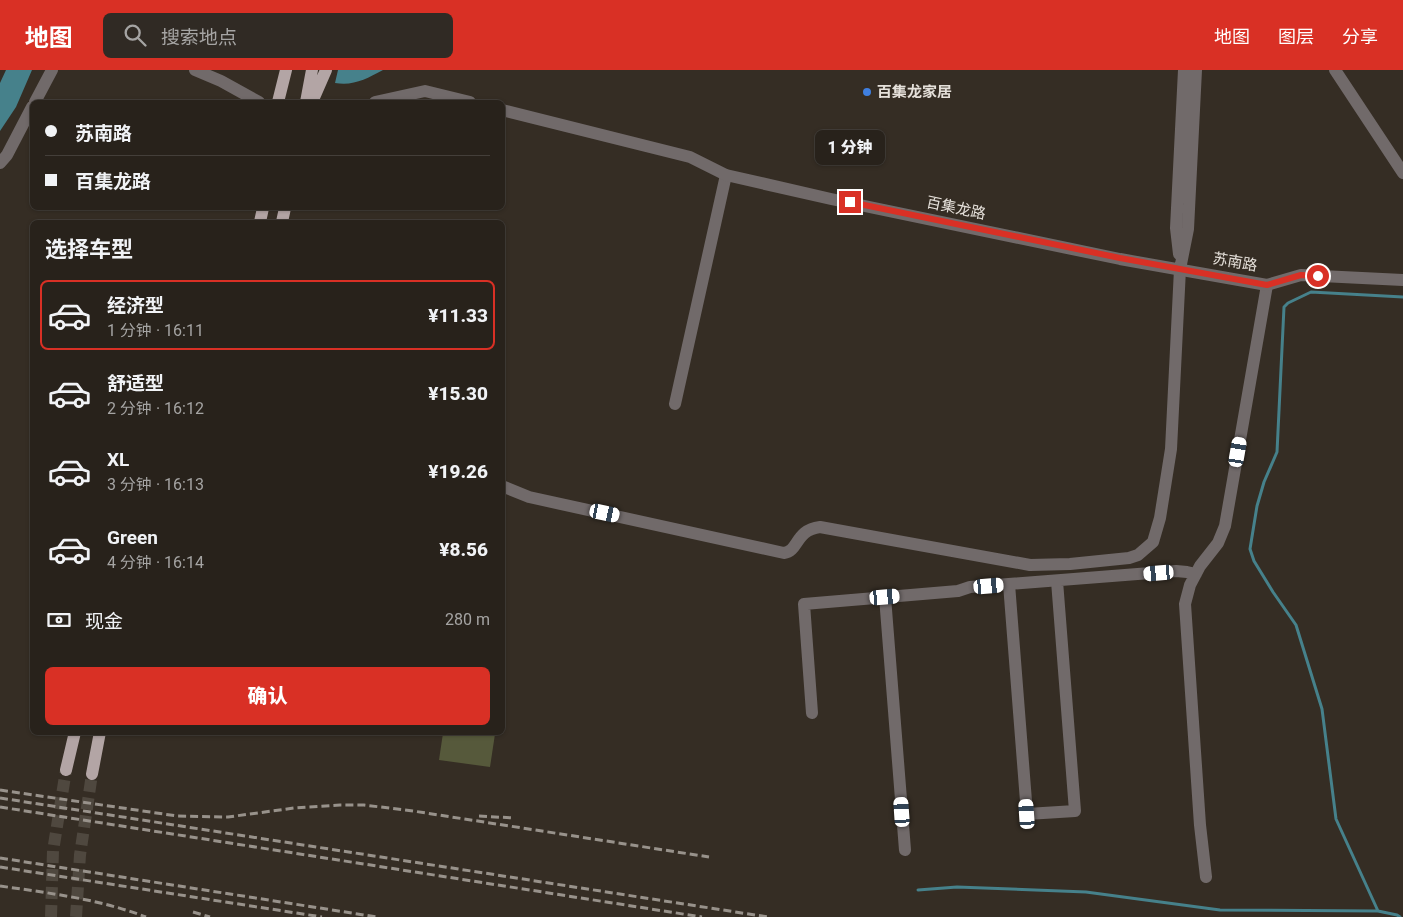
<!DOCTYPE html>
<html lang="zh">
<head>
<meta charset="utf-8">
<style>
	body { margin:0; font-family:Roboto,"Noto Sans SC",sans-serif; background:#302a24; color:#f1f3f6; height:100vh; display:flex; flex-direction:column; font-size:19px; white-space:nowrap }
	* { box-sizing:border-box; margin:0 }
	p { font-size:16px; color:#a5a4a3 }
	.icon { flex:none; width:28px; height:28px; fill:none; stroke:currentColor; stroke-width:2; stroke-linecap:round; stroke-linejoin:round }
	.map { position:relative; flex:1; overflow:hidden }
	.sheet { position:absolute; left:30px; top:150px; width:475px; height:515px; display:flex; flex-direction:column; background:#28221b; border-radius:8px; box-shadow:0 1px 4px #0004,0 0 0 1px #443f3a }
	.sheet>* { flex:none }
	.top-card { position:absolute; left:30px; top:30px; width:475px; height:110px; border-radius:8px; box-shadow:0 1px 4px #0004,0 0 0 1px #443f3a; display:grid; align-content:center; height:110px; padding:0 15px; background:#28221b }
	.end { position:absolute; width:22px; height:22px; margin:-11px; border:6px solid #d93025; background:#fff; box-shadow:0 0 0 2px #fff }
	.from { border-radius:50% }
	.bubble { position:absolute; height:35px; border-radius:8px; background:#28221b; box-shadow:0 1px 4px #0004,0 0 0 1px #443f3a; font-size:16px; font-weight:800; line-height:35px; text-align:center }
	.car { position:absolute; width:15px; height:30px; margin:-15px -8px; border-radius:6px; box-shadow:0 0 4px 1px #0007; background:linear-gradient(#fff 24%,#345 0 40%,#fff 0 76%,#345 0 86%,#fff 0) }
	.top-card b { display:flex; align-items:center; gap:18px; height:48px; font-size:19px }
	.top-card b+b { border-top:1px solid #443f3a }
	.top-card i { width:12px; height:12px; background:#f1f3f6 }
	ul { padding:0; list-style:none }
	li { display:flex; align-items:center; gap:15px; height:70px; margin:0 10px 8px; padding:0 5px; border:2px solid transparent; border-radius:8px }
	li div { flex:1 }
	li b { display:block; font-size:19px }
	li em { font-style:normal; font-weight:800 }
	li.active { border-color:#d93025 }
	li>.icon { width:45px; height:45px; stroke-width:1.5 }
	h2 { padding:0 15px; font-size:22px; line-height:60px }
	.pay { display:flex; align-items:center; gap:12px; height:55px; padding:0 15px; font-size:19px }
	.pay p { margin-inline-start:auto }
	.primary-button { display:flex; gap:10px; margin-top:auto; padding:10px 15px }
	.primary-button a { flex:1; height:58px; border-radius:8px; background:#d93025; color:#fff; font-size:20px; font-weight:800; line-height:58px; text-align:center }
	header { display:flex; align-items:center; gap:30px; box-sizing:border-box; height:70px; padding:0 25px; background:#d93025; color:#fff }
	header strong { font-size:24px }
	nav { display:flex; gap:28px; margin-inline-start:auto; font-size:18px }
	.search { width:350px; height:45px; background:#302a24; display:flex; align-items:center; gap:12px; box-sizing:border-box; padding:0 18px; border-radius:8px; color:#a5a4a3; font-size:19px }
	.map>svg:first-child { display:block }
	.green { fill:#56593b }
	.water { fill:#46818b }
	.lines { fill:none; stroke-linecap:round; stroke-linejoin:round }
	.stream { stroke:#46818b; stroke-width:3 }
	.primary-tunnel { stroke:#4f483f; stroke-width:12; stroke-dasharray:12 6; stroke-linecap:butt }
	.minor { stroke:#716a6a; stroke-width:12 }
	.tertiary { stroke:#716a6a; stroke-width:12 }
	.primary { stroke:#b3a5a5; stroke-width:12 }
	.rail { stroke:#98928b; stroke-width:3; stroke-dasharray:8 4; stroke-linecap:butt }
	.route { stroke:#d93025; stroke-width:6 }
	.shop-dot { fill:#3f7fe0; stroke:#352d24; stroke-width:2 }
	.labels { text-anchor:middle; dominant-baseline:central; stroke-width:4; stroke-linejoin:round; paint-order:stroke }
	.poi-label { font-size:15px; font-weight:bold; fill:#e5e0da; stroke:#352d24; text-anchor:start }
	.street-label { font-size:15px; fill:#e5e0da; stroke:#352d24 }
</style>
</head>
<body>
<header>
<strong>地图</strong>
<div class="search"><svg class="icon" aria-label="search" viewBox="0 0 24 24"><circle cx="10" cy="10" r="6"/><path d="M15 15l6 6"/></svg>搜索地点</div>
<nav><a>地图</a><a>图层</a><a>分享</a></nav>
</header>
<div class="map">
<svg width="1403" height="847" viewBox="0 0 1403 847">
	<rect width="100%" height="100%" fill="#352d24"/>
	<path class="green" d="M488 663 495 664 490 697 439 690 443 663Z"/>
	<path class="water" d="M6 0H32L16 37 0 61V13Z
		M338 0H383C366 9 354 16 335 13Z"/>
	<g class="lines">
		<path class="stream" d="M918 820 957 817 1086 822 1220 840 1378 841 1397 845 1400 847
			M1378 841 1336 749 1322 639 1296 555 1273 522 1254 491 1250 479 1257 436 1264 412 1277 382 1284 237 1288 233 1311 222 1403 227"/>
		<path class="primary-tunnel" d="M51 847 53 781 66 700
			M76 847 80 785 92 704"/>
		<path class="minor" d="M195 0 221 11 259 32
			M1335 0 1403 103
			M35 32 52 0
			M0 93 7 85 32 37
			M675 334 726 105
			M502 416 529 427 784 483C799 481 795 460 820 457L1030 495 1070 494 1129 488 1138 485 1153 472 1160 448 1171 379 1180 199
			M1009 514 1027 744 1075 741 1057 511
			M885 527 905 780
			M812 643 804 534 958 521 970 517 1176 501 1187 502 1196 504
			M1206 807 1200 755 1185 534 1190 515 1200 496 1218 473 1225 456 1267 215"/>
		<path class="tertiary" d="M375 32 425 21 470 32
			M502 40 690 87 726 105 831 129 1120 189 1267 215 1301 205 1403 210
			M1179 184 1176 158 1184 0
			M1180 199 1188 159 1196 0"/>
		<path class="primary" d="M278 32 286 0
			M306 32 312 0
			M312 32 326 0
			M260 152 263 138
			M282 152 285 138
			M66 700 75 662
			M92 704 100 662"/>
		<path class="rail" d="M0 720 177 746 228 747 294 738 340 735H364L413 741 709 787
			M0 728 768 847
			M0 737 702 847
			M479 746 514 748
			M0 788 377 847
			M0 797 322 847
			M0 816C49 823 99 829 146 847
			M193 842 210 847"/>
	</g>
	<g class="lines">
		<path class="route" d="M850 132 1120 188 1267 215 1301 205 1318 206"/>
	</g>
	<circle class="shop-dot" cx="867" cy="22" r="5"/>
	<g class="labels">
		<g class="poi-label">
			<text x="877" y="22">百集龙家居</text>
		</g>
		<g class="street-label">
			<text transform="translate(956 138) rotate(12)">百集龙路</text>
			<text transform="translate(1235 192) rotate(10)">苏南路</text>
		</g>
	</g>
</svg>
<i class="end from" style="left:1318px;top:206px"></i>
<i class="end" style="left:850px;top:132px"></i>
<div class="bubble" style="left:815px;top:60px;width:70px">1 分钟</div>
<i class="car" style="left:1238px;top:382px;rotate:10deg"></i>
<i class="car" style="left:605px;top:443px;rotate:102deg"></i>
<i class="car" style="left:1159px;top:503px;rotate:265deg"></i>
<i class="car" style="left:989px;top:516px;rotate:85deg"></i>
<i class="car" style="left:885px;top:527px;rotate:85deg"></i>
<i class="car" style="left:902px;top:742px;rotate:356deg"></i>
<i class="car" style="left:1027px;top:744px;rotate:356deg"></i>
<div class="top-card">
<b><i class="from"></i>苏南路</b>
<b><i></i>百集龙路</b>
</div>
<section class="sheet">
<h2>选择车型</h2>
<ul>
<li class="active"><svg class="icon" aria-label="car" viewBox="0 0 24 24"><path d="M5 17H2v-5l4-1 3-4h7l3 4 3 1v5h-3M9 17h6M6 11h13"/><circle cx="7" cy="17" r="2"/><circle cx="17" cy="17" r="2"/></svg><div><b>经济型</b><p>1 分钟 · 16:11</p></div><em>¥11.33</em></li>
<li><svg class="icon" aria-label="car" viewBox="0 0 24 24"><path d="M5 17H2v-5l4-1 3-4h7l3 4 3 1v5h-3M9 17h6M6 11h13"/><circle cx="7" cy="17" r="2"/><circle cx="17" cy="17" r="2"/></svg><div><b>舒适型</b><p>2 分钟 · 16:12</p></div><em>¥15.30</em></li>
<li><svg class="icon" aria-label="car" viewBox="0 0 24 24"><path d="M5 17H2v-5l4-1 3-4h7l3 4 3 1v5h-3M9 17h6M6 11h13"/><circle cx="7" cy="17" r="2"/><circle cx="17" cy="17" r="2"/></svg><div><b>XL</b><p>3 分钟 · 16:13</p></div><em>¥19.26</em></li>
<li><svg class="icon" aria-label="car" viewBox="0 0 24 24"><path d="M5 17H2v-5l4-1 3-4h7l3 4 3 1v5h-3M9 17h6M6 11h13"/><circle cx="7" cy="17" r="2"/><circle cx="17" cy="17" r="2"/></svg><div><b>Green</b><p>4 分钟 · 16:14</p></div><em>¥8.56</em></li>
</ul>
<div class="pay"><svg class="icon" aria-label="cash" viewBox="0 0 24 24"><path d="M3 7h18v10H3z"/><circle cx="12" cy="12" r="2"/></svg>现金<p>280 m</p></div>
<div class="primary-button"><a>确认</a></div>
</section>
</div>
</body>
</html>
